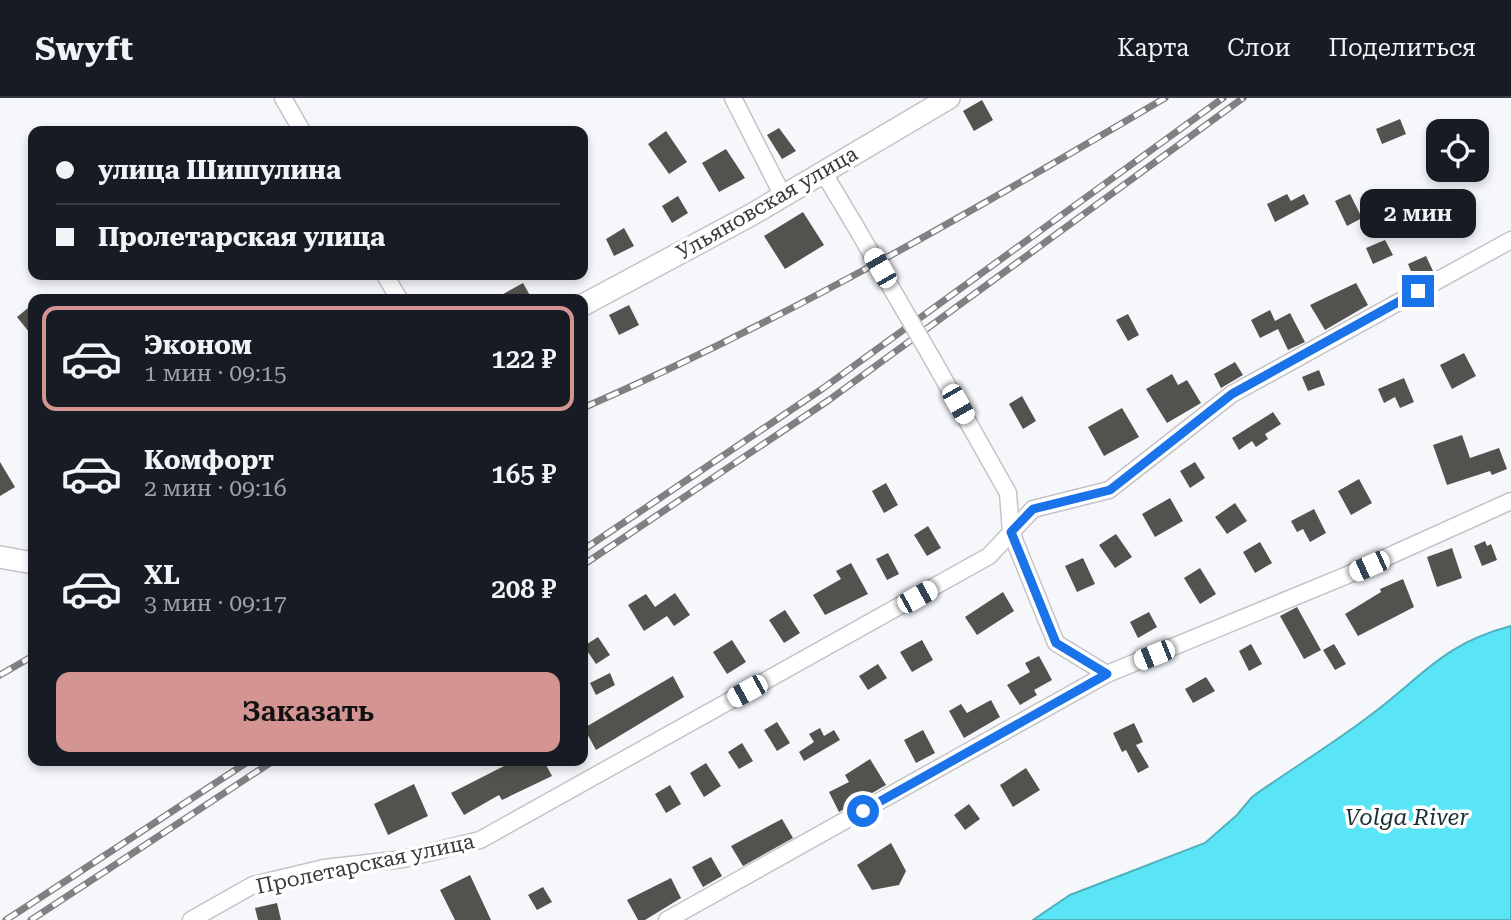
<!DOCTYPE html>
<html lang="ru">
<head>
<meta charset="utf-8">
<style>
	body { margin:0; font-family:"Roboto Serif",serif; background:#20242c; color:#f1f3f6; height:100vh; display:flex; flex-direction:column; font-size:26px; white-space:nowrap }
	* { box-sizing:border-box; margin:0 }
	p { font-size:23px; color:#9ea1a6 }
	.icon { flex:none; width:38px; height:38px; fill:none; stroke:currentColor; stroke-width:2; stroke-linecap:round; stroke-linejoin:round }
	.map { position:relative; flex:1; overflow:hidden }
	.side { position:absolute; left:28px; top:196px; width:560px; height:472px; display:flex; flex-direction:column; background:#171b24; border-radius:14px; box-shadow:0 4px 10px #0003 }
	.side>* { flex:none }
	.banner { position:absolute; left:28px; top:28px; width:560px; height:154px; border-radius:14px; box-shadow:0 4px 10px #0003; display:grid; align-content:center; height:154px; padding:0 28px; background:#171b24 }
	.fabs { position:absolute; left:1426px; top:21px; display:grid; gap:14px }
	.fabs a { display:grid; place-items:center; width:63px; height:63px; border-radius:14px; background:#171b24; box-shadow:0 4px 10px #0003; font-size:35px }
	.end { position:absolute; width:32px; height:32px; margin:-16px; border:9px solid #1a73e8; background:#fff; box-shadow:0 0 0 4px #fff }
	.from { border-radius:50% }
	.bubble { position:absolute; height:49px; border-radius:14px; background:#171b24; box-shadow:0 4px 10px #0003; font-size:23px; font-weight:600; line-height:49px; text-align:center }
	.car { position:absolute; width:21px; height:42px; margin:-21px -10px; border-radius:9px; box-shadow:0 0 5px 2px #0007; background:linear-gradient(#fff 24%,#345 0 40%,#fff 0 76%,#345 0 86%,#fff 0) }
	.banner b { display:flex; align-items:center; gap:24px; height:66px; font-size:26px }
	.banner b+b { border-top:2px solid #363941 }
	.banner i { width:18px; height:18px; background:#f1f3f6 }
	ul { padding:12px 0 0; list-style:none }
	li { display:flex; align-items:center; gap:21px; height:105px; margin:0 14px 10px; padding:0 14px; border:4px solid transparent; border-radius:14px }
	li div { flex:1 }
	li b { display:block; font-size:26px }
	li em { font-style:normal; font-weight:600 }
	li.selected { border-color:#d39492 }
	li>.icon { width:63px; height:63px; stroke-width:1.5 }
	.action { display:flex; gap:14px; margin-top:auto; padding:14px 28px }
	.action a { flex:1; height:80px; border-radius:14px; background:#d39492; color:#111; font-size:28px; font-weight:600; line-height:80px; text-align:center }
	header { display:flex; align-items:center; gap:42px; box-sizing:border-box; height:98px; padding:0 35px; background:#171b24; border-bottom:2px solid #363941 }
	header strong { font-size:33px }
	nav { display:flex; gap:38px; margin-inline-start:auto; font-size:24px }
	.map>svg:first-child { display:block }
	.water { fill:#5ae5f7; stroke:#50b1be; stroke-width:2 }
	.building { fill:#54524f }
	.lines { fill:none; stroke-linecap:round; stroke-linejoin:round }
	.street-casing { stroke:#c4c4c8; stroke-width:19 }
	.secondary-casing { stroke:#c4c4c8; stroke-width:24 }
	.street { stroke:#fff; stroke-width:16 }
	.secondary { stroke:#fff; stroke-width:21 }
	.rail-casing { stroke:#808082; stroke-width:7 }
	.rail { stroke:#fff; stroke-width:4.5; stroke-dasharray:13; stroke-linecap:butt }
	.street-bridge-casing { stroke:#c4c4c8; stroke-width:19; stroke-linecap:butt }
	.street-bridge { stroke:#fff; stroke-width:16 }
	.route { stroke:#1a73e8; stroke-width:9 }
	.labels { text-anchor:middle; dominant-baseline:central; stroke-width:7; stroke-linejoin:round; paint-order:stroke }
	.street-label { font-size:21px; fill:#39393a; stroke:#fff }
	.water-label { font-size:23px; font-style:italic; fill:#183033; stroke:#fff }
</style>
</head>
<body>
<header>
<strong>Swyft</strong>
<nav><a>Карта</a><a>Слои</a><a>Поделиться</a></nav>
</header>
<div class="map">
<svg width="1511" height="822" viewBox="0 0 1511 822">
	<rect width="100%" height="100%" fill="#f6f7fb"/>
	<path class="water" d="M1511 528V822H1033L1070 797 1205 745 1237 717 1252 699C1291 671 1333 646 1372 616 1425 576 1443 546 1511 528Z"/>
	<path class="building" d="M982 2 993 22 974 33 963 13Z
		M1400 21 1406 36 1382 46 1376 31Z
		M779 30 796 53 782 61 767 37Z
		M666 33 687 64 669 76 648 46Z
		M726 51 745 80 719 94 702 65Z
		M1287 96 1291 103 1304 96 1309 106 1275 124 1267 106Z
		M1350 96 1362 120 1347 128 1335 103Z
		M678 98 688 115 672 125 662 108Z
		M803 114 824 147 785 171 764 138Z
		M624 130 634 148 614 158 606 141Z
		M1385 142 1393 157 1373 166 1366 150Z
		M1426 158 1433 173 1415 183 1408 166Z
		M523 185 532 201H494Z
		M1356 185 1368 207 1325 232 1310 207Z
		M33 206V239L17 219Z
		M629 207 639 227 619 237 609 217Z
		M1270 212 1275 223 1290 215 1305 244 1288 252 1278 231 1260 240 1251 222Z
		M1128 216 1139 237 1128 243 1116 222Z
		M1464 255 1476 278 1452 291 1440 267Z
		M1235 264 1243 277 1221 290 1214 276Z
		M1319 272 1325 287 1308 293 1302 279Z
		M1172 276 1178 287 1187 282 1201 305 1167 325 1146 291Z
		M1404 280 1414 304 1400 310 1395 299 1384 305 1378 291Z
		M1022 298 1036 323 1023 331 1009 306Z
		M1122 310 1139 339 1104 358 1088 329Z
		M1273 314 1281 326 1265 336 1268 341 1256 349 1252 343 1239 352 1232 340Z
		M1462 337 1470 360 1499 350 1507 371 1492 377 1490 373 1447 387 1433 347Z
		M0 364 15 389 0 398Z
		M1195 364 1205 380 1190 390 1180 373Z
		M1359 381 1372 405 1351 417 1338 393Z
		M886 385 898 407 884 415 872 393Z
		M1170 400 1183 423 1155 439 1142 416Z
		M1235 405 1247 423 1227 436 1215 419Z
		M1314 411 1326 435 1310 444 1303 431 1297 434 1291 423Z
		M928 428 941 450 927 458 914 437Z
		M1116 436 1132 459 1115 470 1099 447Z
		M1485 443 1487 448 1491 446 1497 462 1482 468 1474 448Z
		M1260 444 1272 465 1255 475 1243 454Z
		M1452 450 1462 480 1437 489 1427 459Z
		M888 455 899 476 887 482 876 461Z
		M1083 460 1095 486 1077 494 1065 468Z
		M851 465 868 496 825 517 813 497 841 481 836 473Z
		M1200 470 1216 496 1200 506 1184 480Z
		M1403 481 1414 509 1358 538 1345 516 1381 494 1380 491Z
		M1003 494 1014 513 977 537 965 519Z
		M675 495 690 517 674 528 667 518 644 533 628 507 646 496 655 509Z
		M1297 509 1321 552 1304 561 1280 518Z
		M785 512 800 535 784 545 769 522Z
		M1149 514 1157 529 1138 540 1130 524Z
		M598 539 610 557 596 566 584 548Z
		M732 542 746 564 727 576 713 554Z
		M922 542 933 562 912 574 900 554Z
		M1251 546 1262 566 1249 573 1239 553Z
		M1334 546 1346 566 1335 572 1323 552Z
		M1039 558 1052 582 1034 592 1037 597 1020 607 1007 587 1030 574 1025 565Z
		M878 566 887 580 868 592 859 578Z
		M610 575 615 587 596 597 590 585Z
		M673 578 684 599 596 652 584 630Z
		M1206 579 1215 593 1193 605 1185 591Z
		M991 602 1000 619 964 640 949 613 961 606 967 615Z
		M777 624 790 645 777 653 764 632Z
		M1134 625 1143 644 1136 647 1149 669 1138 675 1126 652 1122 654 1113 635Z
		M820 630 824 638 834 632 840 642 804 663 799 654 814 644 809 636Z
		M923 632 935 655 916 665 904 642Z
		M742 645 753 663 739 671 728 654Z
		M870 661 886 687 839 714 829 694 849 684 845 677Z
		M514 663H544L552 678 502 702 499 697 464 717 451 695Z
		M706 665 721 688 704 699 690 675Z
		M1026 670 1040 692 1013 709 1000 687Z
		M414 686 428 718 388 737 374 706Z
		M670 687 681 706 666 715 655 696Z
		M969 706 980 721 965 732 954 717Z
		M782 721 793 740 743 768 731 748Z
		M891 745 906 773 899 787 872 792 857 767Z
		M711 759 722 778 703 789 692 769Z
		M470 777 491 822H455L440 792Z
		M671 780 681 800 645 822H638L627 802Z
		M543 789 552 804 537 812 528 797Z
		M277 805 281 822H258L255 810Z"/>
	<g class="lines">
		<g class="street-casing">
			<path id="street" d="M283 0 302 33
				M733 0 783 98
				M823 74 853 124
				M385 177 399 201
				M933 262 1008 395 1011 434 1056 545 1107 576
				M191 822 253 787 324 770 403 761 480 742 989 458 1033 411 1109 392 1232 296 1511 142
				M667 822 1107 576 1345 478 1511 403"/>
		</g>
		<g class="secondary-casing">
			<path id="secondary" d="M583 207 751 117 949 0
				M0 459 33 465"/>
		</g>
		<use href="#street" class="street"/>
		<use href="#secondary" class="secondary"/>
		<g class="rail-casing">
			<path id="rail" d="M583 310C785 222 975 112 1165 0
				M583 452 822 291 1223 0
				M583 467 829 302 1243 0
				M0 577 33 558
				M6 822 249 663
				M31 822 273 663"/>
		</g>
		<use href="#rail" class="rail"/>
		<g class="street-bridge-casing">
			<path id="street-bridge" d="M853 124 933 262"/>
		</g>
		<use href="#street-bridge" class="street-bridge"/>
	</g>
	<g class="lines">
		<path class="route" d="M863 713 1107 576 1056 545 1011 434 1033 411 1110 392 1232 296 1418 193"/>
	</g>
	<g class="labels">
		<g class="street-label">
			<text transform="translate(767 105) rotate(-30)">Ульяновская улица</text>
			<text transform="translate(365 766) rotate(-12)">Пролетарская улица</text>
		</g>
		<g class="water-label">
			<text x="1407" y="719">Volga River</text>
		</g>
	</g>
</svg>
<div class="fabs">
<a><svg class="icon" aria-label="locate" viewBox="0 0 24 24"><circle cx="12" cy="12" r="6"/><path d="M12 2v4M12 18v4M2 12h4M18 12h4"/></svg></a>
</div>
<i class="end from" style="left:863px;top:713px"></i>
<i class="end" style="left:1418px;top:193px"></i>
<div class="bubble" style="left:1360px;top:91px;width:116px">2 мин</div>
<i class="car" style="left:880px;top:170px;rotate:330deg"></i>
<i class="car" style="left:958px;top:306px;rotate:150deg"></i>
<i class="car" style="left:1369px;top:468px;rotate:246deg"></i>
<i class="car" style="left:917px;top:499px;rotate:61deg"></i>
<i class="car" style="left:1154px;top:557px;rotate:248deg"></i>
<i class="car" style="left:747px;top:593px;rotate:241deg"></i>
<div class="banner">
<b><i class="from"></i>улица Шишулина</b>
<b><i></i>Пролетарская улица</b>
</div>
<section class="side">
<ul>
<li class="selected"><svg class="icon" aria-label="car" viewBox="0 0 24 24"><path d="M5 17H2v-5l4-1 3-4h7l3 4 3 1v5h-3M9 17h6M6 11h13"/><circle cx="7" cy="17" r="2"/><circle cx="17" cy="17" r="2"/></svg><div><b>Эконом</b><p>1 мин · 09:15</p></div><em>122 ₽</em></li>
<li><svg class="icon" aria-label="car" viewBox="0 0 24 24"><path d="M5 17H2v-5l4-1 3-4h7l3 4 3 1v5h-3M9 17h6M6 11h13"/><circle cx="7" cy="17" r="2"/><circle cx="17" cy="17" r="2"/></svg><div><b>Комфорт</b><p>2 мин · 09:16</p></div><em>165 ₽</em></li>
<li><svg class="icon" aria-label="car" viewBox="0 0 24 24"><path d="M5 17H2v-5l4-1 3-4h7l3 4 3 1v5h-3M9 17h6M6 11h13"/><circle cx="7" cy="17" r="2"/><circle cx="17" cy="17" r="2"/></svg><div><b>XL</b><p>3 мин · 09:17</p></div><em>208 ₽</em></li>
</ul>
<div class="action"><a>Заказать</a></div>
</section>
</div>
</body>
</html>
